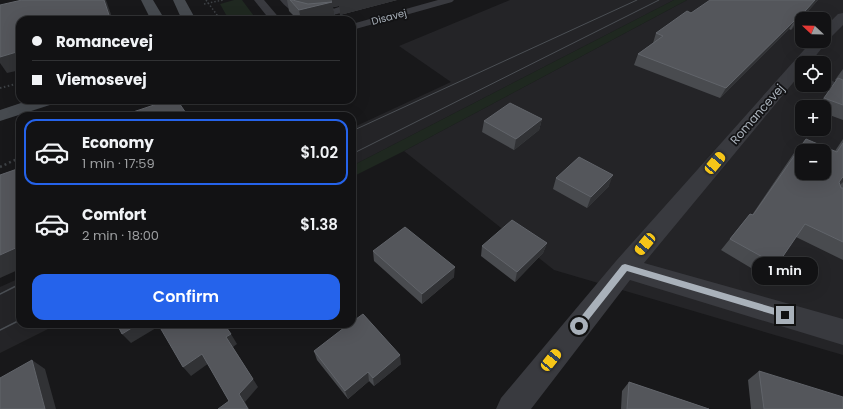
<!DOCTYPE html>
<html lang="en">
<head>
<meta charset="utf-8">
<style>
	body { margin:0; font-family:Poppins,sans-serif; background:#1f2022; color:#f1f3f6; height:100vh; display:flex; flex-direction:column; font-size:15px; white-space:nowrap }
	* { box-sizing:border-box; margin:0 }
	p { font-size:13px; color:#9c9ea0 }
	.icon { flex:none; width:22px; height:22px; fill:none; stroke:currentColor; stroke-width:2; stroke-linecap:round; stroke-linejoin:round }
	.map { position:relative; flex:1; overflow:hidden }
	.sheet { position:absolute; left:16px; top:112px; width:340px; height:216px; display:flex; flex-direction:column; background:#121214; border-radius:12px; box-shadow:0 4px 16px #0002,0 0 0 1px #313234 }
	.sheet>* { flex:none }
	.hud { position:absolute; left:16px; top:16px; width:340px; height:88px; border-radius:12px; box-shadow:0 4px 16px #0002,0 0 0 1px #313234; display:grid; align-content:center; height:88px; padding:0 16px; background:#121214 }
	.needle { width:26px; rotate:292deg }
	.tools { position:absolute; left:795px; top:12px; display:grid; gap:8px }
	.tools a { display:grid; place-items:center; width:36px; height:36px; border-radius:8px; background:#121214; box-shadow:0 4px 16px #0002,0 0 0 1px #313234; font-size:20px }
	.end { position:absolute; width:18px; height:18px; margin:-9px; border:5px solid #a9b1ba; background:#111; box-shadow:0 0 0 2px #111 }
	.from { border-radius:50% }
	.bubble { position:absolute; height:28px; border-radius:12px; background:#121214; box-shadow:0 4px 16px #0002,0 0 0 1px #313234; font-size:13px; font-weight:600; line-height:28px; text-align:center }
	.car { position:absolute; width:12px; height:24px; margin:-12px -6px; border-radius:5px; box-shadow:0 0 3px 1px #0007; background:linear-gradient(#f5c518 24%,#345 0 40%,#f5c518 0 76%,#345 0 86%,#f5c518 0) }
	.hud b { display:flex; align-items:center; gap:14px; height:38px; font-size:15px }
	.hud b+b { border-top:1px solid #313234 }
	.hud i { width:10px; height:10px; background:#f1f3f6 }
	ul { padding:7px 0 0; list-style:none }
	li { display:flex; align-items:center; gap:12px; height:66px; margin:0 8px 6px; padding:0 8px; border:2px solid transparent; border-radius:12px }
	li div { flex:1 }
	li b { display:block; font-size:15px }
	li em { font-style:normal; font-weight:600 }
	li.active { border-color:#2563eb }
	li>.icon { width:36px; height:36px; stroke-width:1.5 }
	.button { display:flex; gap:8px; margin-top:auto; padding:8px 16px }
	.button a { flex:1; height:46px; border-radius:12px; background:#2563eb; color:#fff; font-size:16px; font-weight:600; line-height:46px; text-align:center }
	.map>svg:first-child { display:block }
	.built { fill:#242427; fill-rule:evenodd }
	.green { fill:#1f2820 }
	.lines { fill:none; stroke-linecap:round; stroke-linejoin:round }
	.path-far2 { stroke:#3e4246; stroke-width:1.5; stroke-dasharray:1.5 2; stroke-linecap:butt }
	.path-far1 { stroke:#3e4246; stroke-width:2; stroke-dasharray:1.5 2.5; stroke-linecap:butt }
	.path { stroke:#3e4246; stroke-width:2.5; stroke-dasharray:2 3; stroke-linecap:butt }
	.lane { fill:#393a3f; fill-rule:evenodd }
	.street { fill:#393a3f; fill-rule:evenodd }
	.secondary { fill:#464a4f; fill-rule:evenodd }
	.tram-far1 { stroke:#4b4f54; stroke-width:1 }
	.tram { stroke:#4b4f54; stroke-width:1.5 }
	.wall { fill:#494b4f }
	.shaded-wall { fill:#313235 }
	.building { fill:#54565b; stroke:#61646a; fill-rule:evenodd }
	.route { fill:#a9b1ba }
	.labels { text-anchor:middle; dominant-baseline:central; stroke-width:3.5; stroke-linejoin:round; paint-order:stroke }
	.far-street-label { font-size:10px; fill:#a9b1ba; stroke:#131315 }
	.street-label { font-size:12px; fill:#a9b1ba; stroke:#131315 }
</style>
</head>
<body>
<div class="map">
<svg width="843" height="409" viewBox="0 0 843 409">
	<rect width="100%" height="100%" fill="#18181a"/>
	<path class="built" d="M510 0H674L352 166V128L451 82 399 46Z
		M687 0H843V355L554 270 404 151ZM802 19H824V41H802ZM802 63H824V85H802ZM802 107H824V129H802ZM802 151H824V173H802Z
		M20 278V324H58L0 353V287Z"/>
	<path class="green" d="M234 0H242L257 20H229L220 4Z
		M674 0H687L404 151 352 177V166Z"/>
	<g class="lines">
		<path class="path-far2" d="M206 0 217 15 218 20
			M204 4 223 0"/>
		<path class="path-far1" d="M0 88 20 83
			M70 103 78 100
			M15 160 20 158"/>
		<path class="path" d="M0 167 17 159"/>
		<path class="lane" d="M254 0H264L281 20H270Z
			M280 0H291L299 7 314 10 333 9 359 0H372L370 2C343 14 302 29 280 0Z
			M438 0H454L452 2 352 30V24Z
			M824 78 843 85V93L820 85H824Z"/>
		<path class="street" d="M843 13V25L829 39 826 40 827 41 825 44 810 63H802V72L644 263 843 319V345L630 280 531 409H496L501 398 616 261 812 41H824V28L838 14Z"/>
		<path class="secondary" d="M141 0H153L165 20H151Z
			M173 0H185L196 20H182Z
			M30 100H56L53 104 0 121V110Z"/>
		<path class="tram-far1" d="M352 131 637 0
			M352 154 659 0"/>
		<path class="tram" d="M0 294 20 284
			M0 330 20 320"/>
	</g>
	<path class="wall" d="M287 0H397L340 15 339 6 333 7 335 16 319 20H298L289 11Z
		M818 0 791 30 789 29 720 98 634 65 638 54 653 43 656 33 691 13Z
		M843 69V120L824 113V107H817L836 81 835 80Z
		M542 119 539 130 514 150 482 132 484 121Z
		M806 139 835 151 843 139V260L796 237 777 265 766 277 721 250 750 214 752 215 796 150Z
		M556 178 609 186 587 208 553 189Z
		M547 243 543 253 515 282 481 256 482 246Z
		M373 251 454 277 422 304 374 261Z
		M314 351 401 364 374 386 369 381 348 399 317 360Z
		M759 371 843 409H751L748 380Z
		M629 382 709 409H621L622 391Z"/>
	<path class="shaded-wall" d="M104 0H106L113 20H103Z
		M332 0H397L340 15 339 6 333 7 335 16 319 20H301L299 10 332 2Z
		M815 0H818L791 30 797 20Z
		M795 20 789 29 720 98 726 88Z
		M20 51V70L7 73 0 63V57Z
		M542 119 539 130 514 150 516 139Z
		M613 175 609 186 587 208 591 197Z
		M843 177V182L837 188 831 190 842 178Z
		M547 243 543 253 515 282 517 272Z
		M20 246V269L0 278V255Z
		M455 267 454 277 422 304V294Z
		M138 324H160L161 325 131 343 122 334Z
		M231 334 237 344 233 347 258 387 245 402 249 409H248L239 394 226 337Z
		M202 354 209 363 191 376 183 367Z
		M400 355 401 364 374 386 373 378Z
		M32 360 45 369 56 409H45Z
		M368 372 369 381 348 399 345 391Z"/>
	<path class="building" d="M22 0H104L109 15 103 20H20V51L0 57V5Z
		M290 0H293L296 1 308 4 332 2 299 10Z
		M710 0H815L797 20H795L726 88 638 54 663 36 656 33 687 11 691 13Z
		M838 78 843 80V105L824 98Z
		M169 100H177L188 116H121Z
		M510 103 542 119 516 139 484 121Z
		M806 139 837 152 843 143V177L842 178 839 182 841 188H843V242L805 224 777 265 730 239 750 214 753 215ZM802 151H824V173H802Z
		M579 157 613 175 591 197 556 178Z
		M20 168V246L0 255V175Z
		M512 220 547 243 517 272 482 246Z
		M405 227 455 267 422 294 373 251Z
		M363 314 400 355 373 378 368 372 345 391 314 351 349 324H352V322Z
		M117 324H138L122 334Z
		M158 324H224L231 334 226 337 253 379 239 394 248 409H218L229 401 202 354 183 367Z
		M32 360 45 409H0V378Z
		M759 371 843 397V409H764Z
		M629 382 709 409H627Z"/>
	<path class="route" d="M625 264 785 311 789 315 785 318 627 271 582 328H576V323L622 265Z"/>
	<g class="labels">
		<g class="far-street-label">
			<text transform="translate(389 17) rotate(-15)">Disavej</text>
		</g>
		<g class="street-label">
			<text transform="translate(757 114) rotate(-49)">Romancevej</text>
		</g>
	</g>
</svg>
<div class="tools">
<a><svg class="needle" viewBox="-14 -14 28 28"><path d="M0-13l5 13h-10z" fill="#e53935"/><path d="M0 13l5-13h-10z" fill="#9c9ea0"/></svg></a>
<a><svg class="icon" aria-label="locate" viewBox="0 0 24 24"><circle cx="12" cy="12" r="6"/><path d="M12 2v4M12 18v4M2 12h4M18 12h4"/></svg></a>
<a>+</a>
<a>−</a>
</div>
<i class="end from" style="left:579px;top:326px"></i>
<i class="end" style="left:785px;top:315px"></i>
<div class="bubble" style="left:752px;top:257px;width:66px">1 min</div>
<i class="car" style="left:715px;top:163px;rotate:40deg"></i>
<i class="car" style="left:645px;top:244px;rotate:220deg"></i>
<i class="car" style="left:551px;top:360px;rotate:39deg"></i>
<div class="hud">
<b><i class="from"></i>Romancevej</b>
<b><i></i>Viemosevej</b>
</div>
<section class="sheet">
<ul>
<li class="active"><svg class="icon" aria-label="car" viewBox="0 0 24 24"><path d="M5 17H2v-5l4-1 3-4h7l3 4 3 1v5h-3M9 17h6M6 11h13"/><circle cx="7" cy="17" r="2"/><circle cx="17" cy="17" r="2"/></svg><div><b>Economy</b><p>1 min · 17:59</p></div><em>$1.02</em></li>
<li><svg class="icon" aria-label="car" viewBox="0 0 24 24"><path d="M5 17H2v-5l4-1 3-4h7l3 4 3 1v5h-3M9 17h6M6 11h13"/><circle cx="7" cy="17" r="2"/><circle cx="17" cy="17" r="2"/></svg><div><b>Comfort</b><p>2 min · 18:00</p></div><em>$1.38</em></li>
</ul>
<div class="button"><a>Confirm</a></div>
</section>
</div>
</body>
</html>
